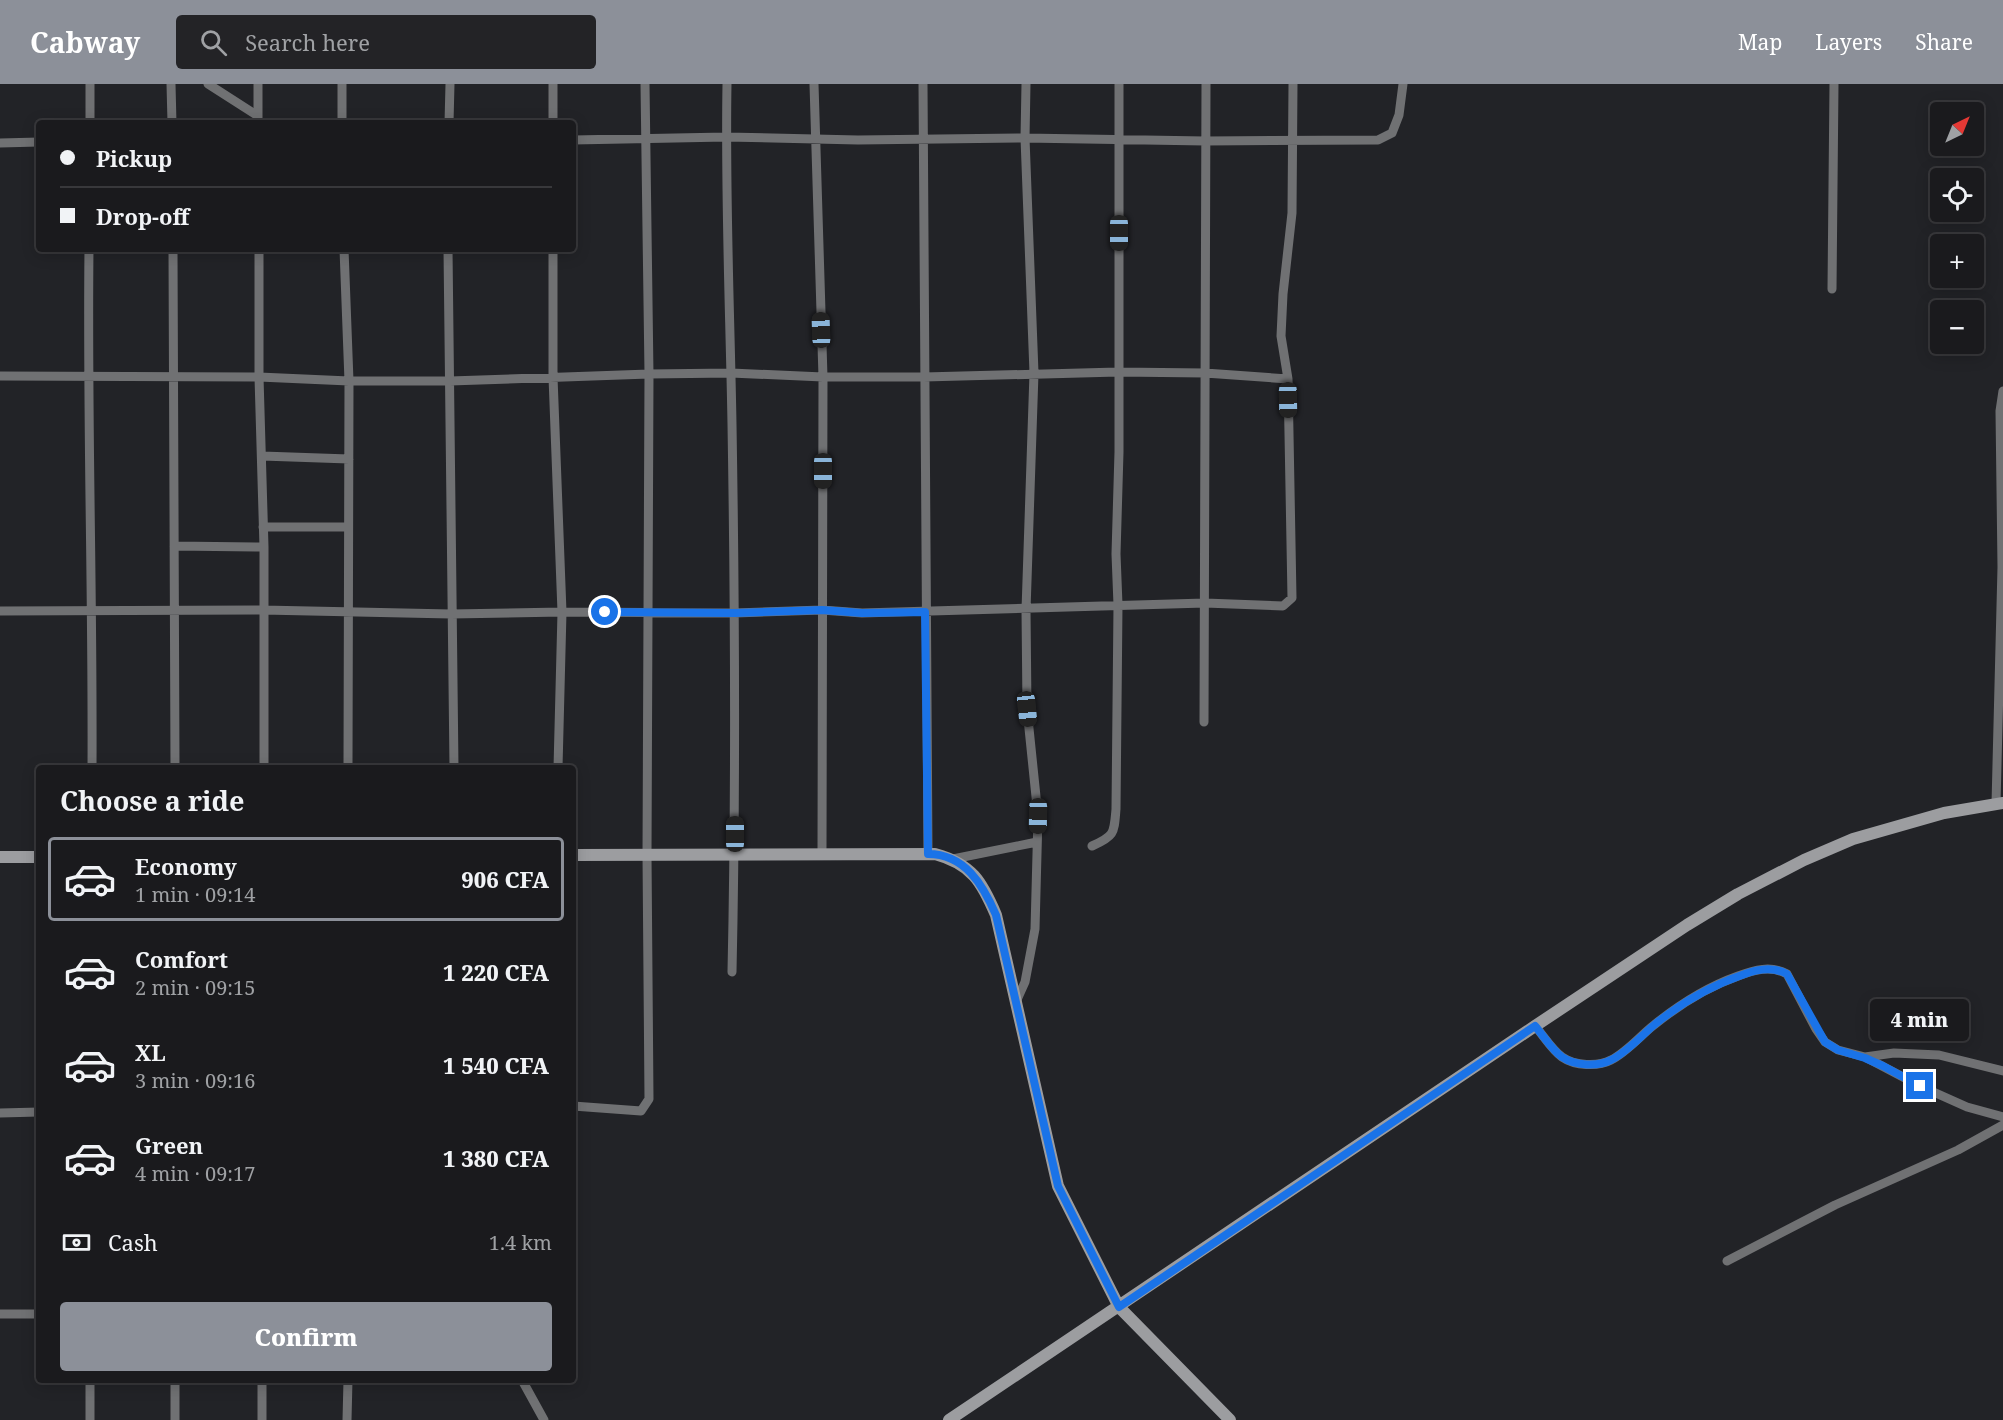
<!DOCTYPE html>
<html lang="en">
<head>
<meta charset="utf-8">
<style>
	body { margin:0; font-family:"Noto Serif",serif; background:#232326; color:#f1f3f6; height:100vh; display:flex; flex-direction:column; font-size:22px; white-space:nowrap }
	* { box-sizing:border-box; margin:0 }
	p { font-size:20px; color:#9fa1a4 }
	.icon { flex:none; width:33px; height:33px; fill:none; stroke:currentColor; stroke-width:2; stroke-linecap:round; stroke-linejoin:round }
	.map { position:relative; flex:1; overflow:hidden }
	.side { position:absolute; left:36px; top:681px; width:540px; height:618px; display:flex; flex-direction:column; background:#1a1a1d; border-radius:6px; box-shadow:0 3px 15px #0003,0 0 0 2px #38383b }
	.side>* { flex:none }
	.banner { position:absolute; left:36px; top:36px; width:540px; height:132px; border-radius:6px; box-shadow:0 3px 15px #0003,0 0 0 2px #38383b; display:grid; align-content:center; height:132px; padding:0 24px; background:#1a1a1d }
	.needle { width:39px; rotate:43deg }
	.fabs { position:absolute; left:1930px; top:18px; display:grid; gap:12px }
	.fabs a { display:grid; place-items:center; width:54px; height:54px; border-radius:6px; background:#1a1a1d; box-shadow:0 3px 15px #0003,0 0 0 2px #38383b; font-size:30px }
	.end { position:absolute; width:27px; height:27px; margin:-14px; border:8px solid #1a73e8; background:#fff; box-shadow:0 0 0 3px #fff }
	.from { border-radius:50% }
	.bubble { position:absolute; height:42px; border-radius:6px; background:#1a1a1d; box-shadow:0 3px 15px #0003,0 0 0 2px #38383b; font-size:20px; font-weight:800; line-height:42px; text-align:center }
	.car { position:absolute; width:18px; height:36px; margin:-18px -9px; border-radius:8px; box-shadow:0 0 4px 2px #0007; background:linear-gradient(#222 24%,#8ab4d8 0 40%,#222 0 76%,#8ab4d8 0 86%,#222 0) }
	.banner b { display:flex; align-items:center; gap:21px; height:57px; font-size:22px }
	.banner b+b { border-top:2px solid #38383b }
	.banner i { width:15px; height:15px; background:#f1f3f6 }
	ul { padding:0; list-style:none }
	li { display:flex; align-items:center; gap:18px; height:84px; margin:0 12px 9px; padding:0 12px; border:3px solid transparent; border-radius:6px }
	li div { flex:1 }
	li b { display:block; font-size:22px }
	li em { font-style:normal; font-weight:800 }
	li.selected { border-color:#8c9099 }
	li>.icon { width:54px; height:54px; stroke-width:1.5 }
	h2 { padding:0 24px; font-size:27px; line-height:72px }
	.pay { display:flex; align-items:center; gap:15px; height:66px; padding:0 24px; font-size:22px }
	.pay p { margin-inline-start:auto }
	.cta { display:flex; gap:12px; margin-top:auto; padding:12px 24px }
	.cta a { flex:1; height:69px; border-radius:6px; background:#8c9099; color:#fff; font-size:24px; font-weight:800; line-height:69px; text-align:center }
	header { display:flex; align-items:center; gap:36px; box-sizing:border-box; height:84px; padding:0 30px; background:#8c9099; color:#fff }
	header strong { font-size:28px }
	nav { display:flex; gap:33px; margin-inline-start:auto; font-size:21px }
	.search { width:420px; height:54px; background:#232326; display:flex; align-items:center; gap:15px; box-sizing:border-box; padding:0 21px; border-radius:6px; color:#9fa1a4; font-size:22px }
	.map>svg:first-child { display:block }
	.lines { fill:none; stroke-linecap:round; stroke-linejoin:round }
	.street { stroke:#707173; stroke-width:9 }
	.secondary { stroke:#9c9da0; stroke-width:12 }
	.route { stroke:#1a73e8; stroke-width:8 }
</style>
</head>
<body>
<header>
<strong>Cabway</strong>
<div class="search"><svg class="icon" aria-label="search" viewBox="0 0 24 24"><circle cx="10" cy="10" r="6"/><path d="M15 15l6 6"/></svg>Search here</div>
<nav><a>Map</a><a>Layers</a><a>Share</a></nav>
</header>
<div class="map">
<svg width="2003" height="1336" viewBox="0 0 2003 1336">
	<rect width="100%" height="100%" fill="#222327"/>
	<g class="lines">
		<path class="street" d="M90 0V39
			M171 0 172 39
			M208 0 258 32
			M342 0V39
			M727 0C725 113 730 227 732 340 735 523 736 705 732 888
			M814 0 823 293 822 770
			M923 0 928 770
			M258 39V0
			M449 39 450 0
			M553 39V0
			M573 56 726 53 858 56 1025 54 1205 57 1378 56 1392 49 1399 31 1403 0
			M0 59 39 58
			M89 165C87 338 93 511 92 684
			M173 165 175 684
			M259 165V293L264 463V684
			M344 165 349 297 348 684
			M448 165 454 684
			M553 165V293L562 528 558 684
			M1832 205 1834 0
			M0 292 259 293 349 297H450L649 290 731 289 823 293H924L1118 288 1205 289 1288 295
			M262 372 349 375
			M263 443H348
			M174 462 264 463
			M0 527 263 526 451 530 562 528 735 529 822 526 862 529 1205 519 1283 522 1292 514 1288 295 1281 252 1283 210 1292 129 1293 0
			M1204 638 1206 0
			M1996 720 2002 483 2000 327 2003 307
			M1092 762C1115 752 1114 749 1116 725L1118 521 1116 470 1119 368V0
			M953 775 1037 758
			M1016 918 1025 898 1035 845 1038 732 1027 625 1026 526 1034 289 1025 54 1026 0
			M1535 942C1543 951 1552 966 1562 973 1575 982 1598 983 1611 976 1627 968 1641 951 1654 941 1680 920 1707 903 1738 892 1754 886 1771 881 1787 890L1816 945 1825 958 1838 966 1865 973 1894 969 1939 971 2003 987
			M1865 973 1920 1002 1967 1023 2003 1033
			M573 1022 641 1027 649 1015 647 771 649 290 645 0
			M0 1029 39 1028
			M1727 1177 1835 1121 1958 1066 2003 1041
			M0 1230H39
			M90 1296V1336
			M175 1296V1336
			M262 1296V1336
			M522 1296 544 1336
			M347 1336 348 1296"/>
		<path class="secondary" d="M573 771 935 770C972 780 982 798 996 831L1058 1102 1119 1223 1230 1336
			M0 773H39
			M949 1336 1535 942 1687 841 1738 810 1804 776 1853 755 1944 729 2003 719"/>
	</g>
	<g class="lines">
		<path class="route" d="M605 528 735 529 822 526 862 529 925 528 928 770C965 770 983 801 996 831L1058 1102 1119 1223 1535 942C1543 951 1552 966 1562 973 1575 982 1598 983 1611 976 1627 968 1641 952 1654 941 1681 919 1710 902 1742 891 1757 885 1773 882 1787 890L1825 958 1838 966 1865 974 1883 982 1920 1002"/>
	</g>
</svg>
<div class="fabs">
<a><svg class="needle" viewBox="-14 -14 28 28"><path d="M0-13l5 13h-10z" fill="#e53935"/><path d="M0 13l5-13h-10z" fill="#9fa1a4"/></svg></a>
<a><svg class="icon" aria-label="locate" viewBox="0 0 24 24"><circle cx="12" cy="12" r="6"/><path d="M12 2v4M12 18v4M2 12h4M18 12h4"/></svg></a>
<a>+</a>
<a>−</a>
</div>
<i class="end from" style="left:605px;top:528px"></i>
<i class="end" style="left:1920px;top:1002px"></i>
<div class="bubble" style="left:1870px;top:915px;width:99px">4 min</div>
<i class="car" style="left:1119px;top:149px;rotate:180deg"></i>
<i class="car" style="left:821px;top:246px;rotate:358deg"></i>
<i class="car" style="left:1288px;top:316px;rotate:179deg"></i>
<i class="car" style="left:823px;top:387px;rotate:180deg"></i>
<i class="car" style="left:1027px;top:625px;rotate:174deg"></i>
<i class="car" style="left:1038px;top:732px;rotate:181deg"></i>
<i class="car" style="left:735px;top:750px;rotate:0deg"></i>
<div class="banner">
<b><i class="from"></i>Pickup</b>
<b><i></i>Drop-off</b>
</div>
<section class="side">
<h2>Choose a ride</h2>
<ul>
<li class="selected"><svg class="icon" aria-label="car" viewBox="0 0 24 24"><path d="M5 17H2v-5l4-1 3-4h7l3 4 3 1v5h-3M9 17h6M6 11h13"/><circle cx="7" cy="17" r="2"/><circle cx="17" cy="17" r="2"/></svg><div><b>Economy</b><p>1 min · 09:14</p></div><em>906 CFA</em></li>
<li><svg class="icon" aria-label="car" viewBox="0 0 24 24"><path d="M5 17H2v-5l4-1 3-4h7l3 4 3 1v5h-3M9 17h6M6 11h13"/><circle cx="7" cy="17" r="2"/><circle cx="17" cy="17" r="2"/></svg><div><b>Comfort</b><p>2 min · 09:15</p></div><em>1 220 CFA</em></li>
<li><svg class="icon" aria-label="car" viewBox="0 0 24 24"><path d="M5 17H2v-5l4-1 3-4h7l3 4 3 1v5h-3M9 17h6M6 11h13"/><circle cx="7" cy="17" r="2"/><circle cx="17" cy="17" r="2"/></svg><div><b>XL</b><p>3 min · 09:16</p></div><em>1 540 CFA</em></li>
<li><svg class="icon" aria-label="car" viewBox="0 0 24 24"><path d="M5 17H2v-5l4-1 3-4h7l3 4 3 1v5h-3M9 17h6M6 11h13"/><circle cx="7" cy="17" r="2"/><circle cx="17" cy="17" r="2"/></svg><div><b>Green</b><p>4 min · 09:17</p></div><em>1 380 CFA</em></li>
</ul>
<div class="pay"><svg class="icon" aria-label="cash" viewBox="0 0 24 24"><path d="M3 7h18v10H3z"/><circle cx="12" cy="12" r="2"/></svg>Cash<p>1.4 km</p></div>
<div class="cta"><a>Confirm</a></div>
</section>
</div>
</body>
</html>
